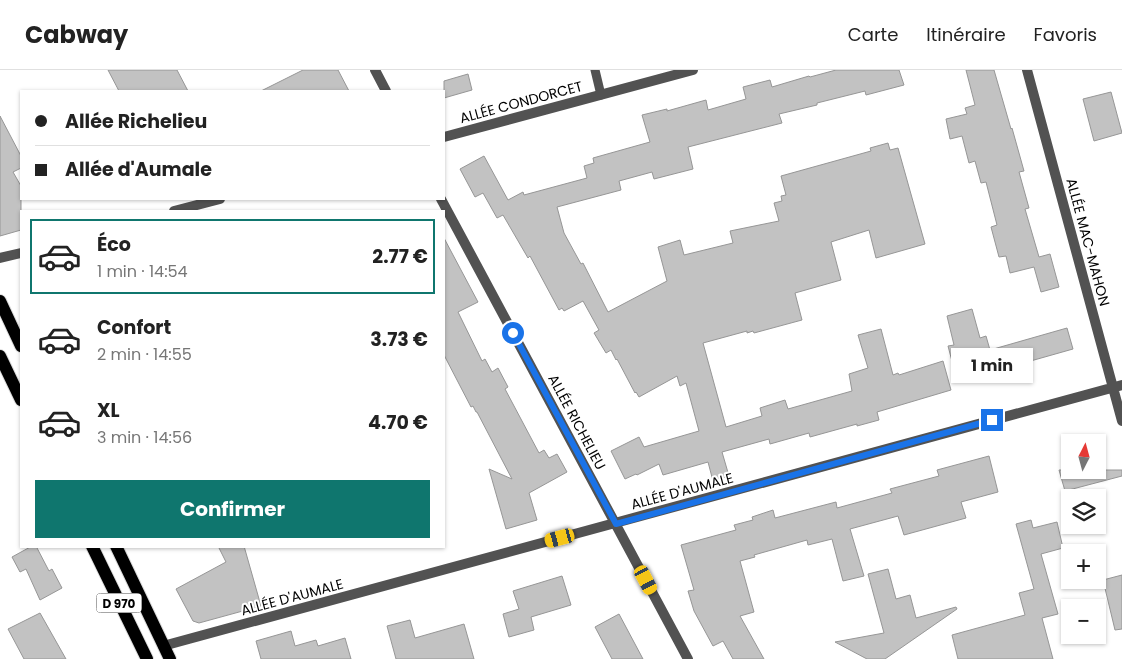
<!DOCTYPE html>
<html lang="fr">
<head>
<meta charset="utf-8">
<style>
	body { margin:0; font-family:Poppins,sans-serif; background:#f6f6f6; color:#222; height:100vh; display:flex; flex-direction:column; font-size:19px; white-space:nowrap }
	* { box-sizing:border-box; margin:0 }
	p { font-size:16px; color:#767676 }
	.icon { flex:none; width:28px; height:28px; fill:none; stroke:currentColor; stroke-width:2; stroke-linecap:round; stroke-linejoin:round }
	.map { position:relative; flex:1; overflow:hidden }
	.sheet { position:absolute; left:20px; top:140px; width:425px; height:338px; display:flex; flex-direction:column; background:#fff; border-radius:0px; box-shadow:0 1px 4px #0004 }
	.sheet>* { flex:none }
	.hud { position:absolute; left:20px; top:20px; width:425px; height:110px; border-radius:0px; box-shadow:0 1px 4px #0004; display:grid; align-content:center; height:110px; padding:0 15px; background:#fff }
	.needle { width:32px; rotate:6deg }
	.tools { position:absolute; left:1061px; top:364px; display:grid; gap:10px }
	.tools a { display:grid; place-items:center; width:45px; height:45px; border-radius:0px; background:#fff; box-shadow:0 1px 4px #0004; font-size:25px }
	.end { position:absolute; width:22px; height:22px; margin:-11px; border:6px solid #1a73e8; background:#fff; box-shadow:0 0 0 2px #fff }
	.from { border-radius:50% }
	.bubble { position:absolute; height:35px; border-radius:0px; background:#fff; box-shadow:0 1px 4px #0004; font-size:16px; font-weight:700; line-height:35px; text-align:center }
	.car { position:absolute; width:15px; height:30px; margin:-15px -8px; border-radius:6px; box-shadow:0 0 4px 1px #0007; background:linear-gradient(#f5c518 24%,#345 0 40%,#f5c518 0 76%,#345 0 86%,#f5c518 0) }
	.hud b { display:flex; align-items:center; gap:18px; height:48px; font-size:19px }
	.hud b+b { border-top:1px solid #e0e0e0 }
	.hud i { width:12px; height:12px; background:#222 }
	ul { padding:9px 0 0; list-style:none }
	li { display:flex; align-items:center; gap:15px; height:75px; margin:0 10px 8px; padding:0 5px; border:2px solid transparent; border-radius:0px }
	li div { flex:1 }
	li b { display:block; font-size:19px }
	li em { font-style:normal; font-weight:700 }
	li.selected { border-color:#0f766e }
	li>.icon { width:45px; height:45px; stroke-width:1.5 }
	.action { display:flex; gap:10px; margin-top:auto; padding:10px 15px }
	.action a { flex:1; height:58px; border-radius:0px; background:#0f766e; color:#fff; font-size:20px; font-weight:700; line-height:58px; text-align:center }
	header { display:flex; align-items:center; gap:30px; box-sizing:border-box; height:70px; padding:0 25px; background:#fff; border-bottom:1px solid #e0e0e0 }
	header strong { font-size:24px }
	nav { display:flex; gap:28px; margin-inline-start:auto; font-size:18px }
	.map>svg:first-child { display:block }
	.building { fill:#c2c2c2; stroke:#969696 }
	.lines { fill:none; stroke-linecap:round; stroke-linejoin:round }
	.primary-casing { stroke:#dbdbdb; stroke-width:14 }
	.lane { stroke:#525252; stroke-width:9 }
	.street { stroke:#525252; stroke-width:10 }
	.primary { stroke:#000; stroke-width:12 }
	.route { stroke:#1a73e8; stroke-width:6 }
	.labels { text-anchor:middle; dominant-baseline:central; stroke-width:4; stroke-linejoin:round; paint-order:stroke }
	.shield { fill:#fff; stroke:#4c4c4c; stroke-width:1 }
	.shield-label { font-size:12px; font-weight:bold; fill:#000 }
	.street-label { font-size:14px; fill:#000; stroke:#fff }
</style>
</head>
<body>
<header>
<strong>Cabway</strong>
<nav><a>Carte</a><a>Itinéraire</a><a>Favoris</a></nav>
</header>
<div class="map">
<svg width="1122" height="589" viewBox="0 0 1122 589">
	<rect width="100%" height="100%" fill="#fff"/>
	<path class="building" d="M108 0H177L188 21H119Z
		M303 0H338L349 21H261Z
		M836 0H899L904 15 866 25 865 21 817 33V35L779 44 782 53 688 77 693 99 654 109 652 102 619 111 621 120 557 137 564 163 581 194 583 193 608 242 667 211 658 177 680 170 684 185 733 173 730 161 779 151 774 133 782 131 781 126 786 125 781 106 871 81 870 78 888 73 890 80 898 78 925 174 876 188 869 160 831 172 841 210 795 223 802 250 754 263 753 261 747 263V261L703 273 726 357 762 346 760 338 785 330 788 339 852 321 849 304 868 298 858 265 881 259 893 305 898 303 899 305 943 291 951 320 877 342 879 350 857 356V354L810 367 809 363 770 374 769 369 722 382 729 406 713 411 708 392 663 405 659 394 637 405 636 404 625 409 611 381 639 367 644 377 699 361 686 313 680 316 677 306 639 327 636 322 635 323 617 289 616 290 611 280 606 283 594 263 599 260 583 231 564 241 562 238 559 240 530 186 528 188 503 145 497 148 483 123 475 127 460 99 484 86 508 130 523 122 524 125 587 108 584 96 594 93 593 88 650 72 642 45 667 39V41L706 30 708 40 746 29 743 17 770 10 772 17 809 6 810 7Z
		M966 0H994L1011 59 1012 58 1024 101 1019 102 1029 138 1025 139 1039 187 1050 184 1059 217 1041 222 1034 197 1010 203 1006 186 999 187 991 157 997 155 986 112 981 113 975 91 969 93 962 66 950 69 946 49 967 44 965 38 975 35Z
		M468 4 472 20 444 28V11Z
		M1111 22 1122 63 1094 71 1083 29Z
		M0 46 21 86V98L13 102 21 116V160L0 166Z
		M444 168 478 232 458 242 482 291 485 289 492 302 498 298 508 317 505 319 539 383 544 380 549 388 557 384 567 402 529 423 537 450 506 459 489 399 512 409 477 342H476L473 336 471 337 444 285Z
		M972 239 980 268 986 266 990 280 1067 258 1073 279 1027 292 1030 301 1005 308 1002 297 982 303 979 289 953 295 948 276 954 275 947 246Z
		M989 386 998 422 961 432 966 448 904 465 898 446 850 459 864 506 843 511 832 469 808 475 807 470 754 485 755 487 740 491 754 542 740 546 764 589H733L723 571 713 576 694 541 688 521 694 520 681 475 736 460 734 455 753 450 752 447 773 440 775 448 836 432 837 438 892 423 890 419 939 406 937 400Z
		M1059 400H1122V406L1065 421Z
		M1031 450 1033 458 1057 452 1063 478 1041 484 1058 544 1042 548 1053 589H958L952 565 1025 545 1019 523 1034 519 1016 454Z
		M32 476H36L49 501 52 499 62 518 40 530 26 499 20 502 12 487Z
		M218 476H244L261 536 199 553 193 551 176 519 226 492Z
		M888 499 896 529 910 525 916 548 956 537 957 539 885 589H867L835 572 884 563 868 504Z
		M1122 505V559L1115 560 1103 510Z
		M562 506 571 535 531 547 534 560 509 567 503 544 519 539 513 521Z
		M40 543 66 589H24L8 559Z
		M619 544 643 589H612L595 557Z
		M410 550 415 568 464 554 474 589H396L387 556Z
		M291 561 295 576 316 570 318 576 345 568 351 589H261L256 571Z"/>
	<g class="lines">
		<g class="primary-casing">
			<path id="primary" d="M0 231 21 276
				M0 286 21 330
				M92 476 147 589
				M116 476 170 589"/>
		</g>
		<path class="lane" d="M595 0 601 25"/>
		<path class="street" d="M375 0 386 21
			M1027 0 1122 351
			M444 67 693 0
			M441 129 688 589
			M174 141 220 129
			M0 188 21 183
			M163 576 1122 315"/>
		<use href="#primary" class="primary"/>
	</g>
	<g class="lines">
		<path class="route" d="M513 263 616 454 992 350"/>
	</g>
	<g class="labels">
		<rect class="shield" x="96.5" y="523.5" width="45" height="19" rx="4"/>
		<g class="shield-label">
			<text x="119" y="533">D 970</text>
		</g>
		<g class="street-label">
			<text transform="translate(521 32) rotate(-15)">ALLÉE CONDORCET</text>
			<text transform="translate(1088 172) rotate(75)">ALLÉE MAC-MAHON</text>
			<text transform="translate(577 352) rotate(62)">ALLÉE RICHELIEU</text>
			<text transform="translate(682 421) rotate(-15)">ALLÉE D'AUMALE</text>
			<text transform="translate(292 527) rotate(-15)">ALLÉE D'AUMALE</text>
		</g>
	</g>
</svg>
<div class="tools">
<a><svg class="needle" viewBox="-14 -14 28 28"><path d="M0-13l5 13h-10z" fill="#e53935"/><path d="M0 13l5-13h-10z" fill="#767676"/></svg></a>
<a><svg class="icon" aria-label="layers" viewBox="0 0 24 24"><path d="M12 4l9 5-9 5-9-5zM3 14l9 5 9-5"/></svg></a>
<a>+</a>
<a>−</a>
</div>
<i class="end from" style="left:513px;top:263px"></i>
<i class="end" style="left:992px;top:350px"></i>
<div class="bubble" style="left:951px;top:278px;width:82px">1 min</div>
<i class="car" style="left:560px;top:468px;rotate:255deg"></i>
<i class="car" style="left:646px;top:510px;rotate:152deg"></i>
<div class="hud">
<b><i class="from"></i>Allée Richelieu</b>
<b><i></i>Allée d'Aumale</b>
</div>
<section class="sheet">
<ul>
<li class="selected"><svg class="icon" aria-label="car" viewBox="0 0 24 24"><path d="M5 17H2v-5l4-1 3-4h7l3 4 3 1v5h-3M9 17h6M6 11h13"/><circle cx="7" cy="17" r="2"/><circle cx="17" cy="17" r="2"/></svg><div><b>Éco</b><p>1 min · 14:54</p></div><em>2.77 €</em></li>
<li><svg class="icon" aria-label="car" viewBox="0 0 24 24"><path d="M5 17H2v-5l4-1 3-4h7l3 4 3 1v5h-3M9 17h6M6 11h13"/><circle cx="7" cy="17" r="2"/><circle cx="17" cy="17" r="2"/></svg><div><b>Confort</b><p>2 min · 14:55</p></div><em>3.73 €</em></li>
<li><svg class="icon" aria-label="car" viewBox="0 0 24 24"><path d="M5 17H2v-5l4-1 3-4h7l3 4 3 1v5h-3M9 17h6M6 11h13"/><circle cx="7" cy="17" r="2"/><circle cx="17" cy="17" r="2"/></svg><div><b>XL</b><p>3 min · 14:56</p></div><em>4.70 €</em></li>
</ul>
<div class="action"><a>Confirmer</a></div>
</section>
</div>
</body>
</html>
